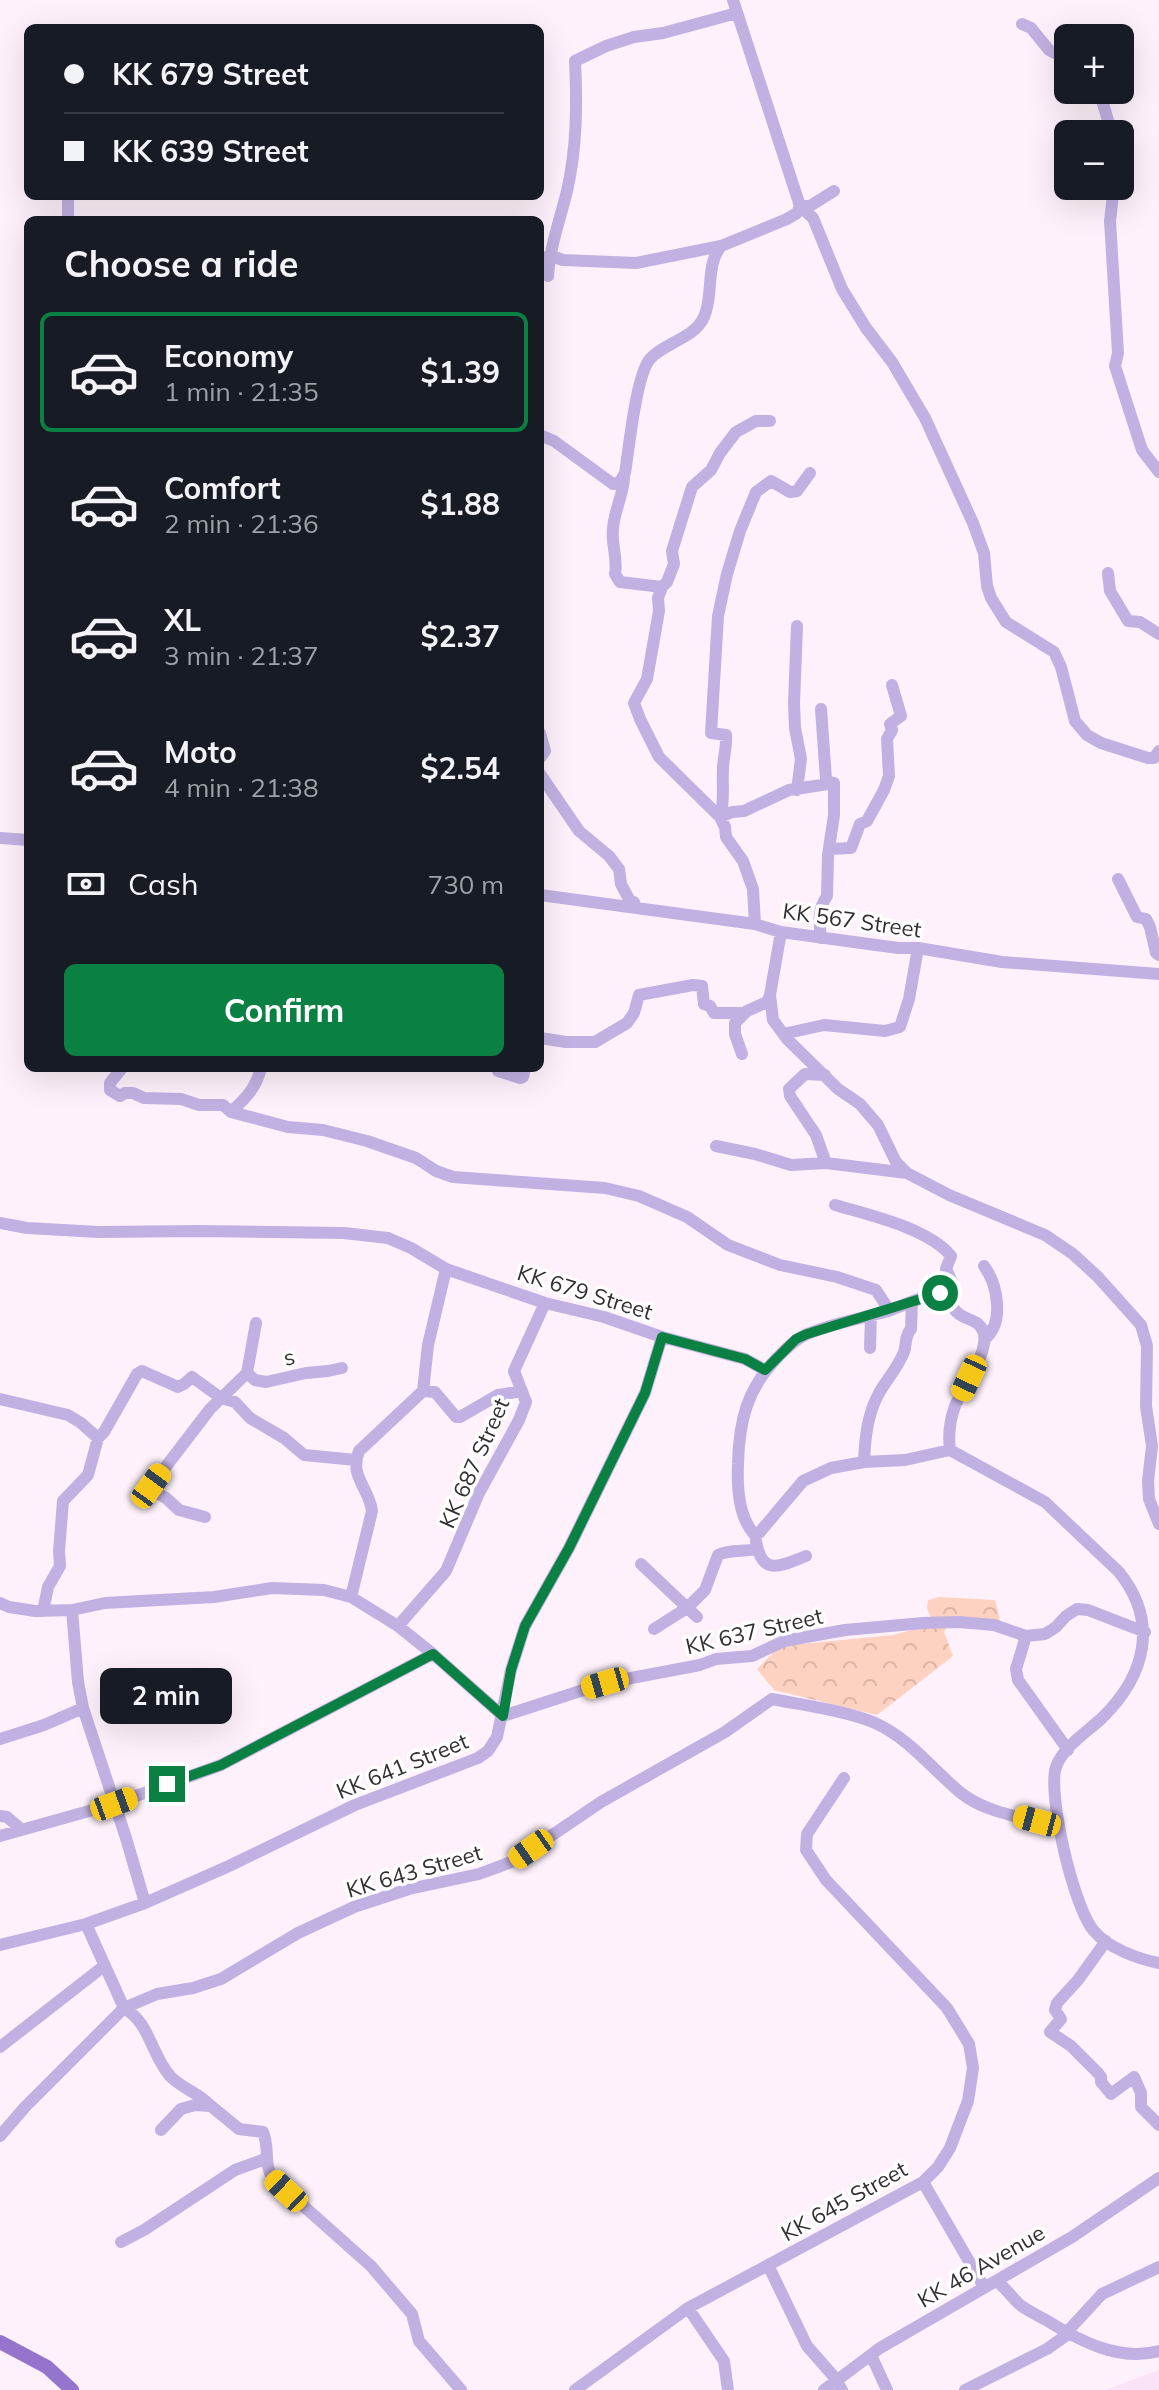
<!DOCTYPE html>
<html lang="en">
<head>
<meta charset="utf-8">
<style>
	body { margin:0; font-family:Mulish,sans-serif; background:#20242c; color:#f1f3f6; height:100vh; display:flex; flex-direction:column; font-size:30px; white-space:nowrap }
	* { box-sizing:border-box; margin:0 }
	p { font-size:26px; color:#9ea1a6 }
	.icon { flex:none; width:44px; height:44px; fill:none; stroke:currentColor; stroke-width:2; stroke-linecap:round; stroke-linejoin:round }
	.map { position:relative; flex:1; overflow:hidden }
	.panel { position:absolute; left:24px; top:216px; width:520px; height:856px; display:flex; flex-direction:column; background:#171b24; border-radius:12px; box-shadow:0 8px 32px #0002 }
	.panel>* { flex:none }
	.top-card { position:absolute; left:24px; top:24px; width:520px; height:176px; border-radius:12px; box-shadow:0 8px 32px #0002; display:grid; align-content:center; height:176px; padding:0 40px; background:#171b24 }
	.fabs { position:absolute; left:1054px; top:24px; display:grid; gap:16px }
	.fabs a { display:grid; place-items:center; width:80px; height:80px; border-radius:12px; background:#171b24; box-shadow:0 8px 32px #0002; font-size:40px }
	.end { position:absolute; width:36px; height:36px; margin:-18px; border:10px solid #0b8043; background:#fff; box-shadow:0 0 0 4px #fff }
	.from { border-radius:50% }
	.bubble { position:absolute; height:56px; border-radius:12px; background:#171b24; box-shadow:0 8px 32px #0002; font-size:26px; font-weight:700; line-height:56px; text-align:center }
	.car { position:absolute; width:24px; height:48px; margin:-24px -12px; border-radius:10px; box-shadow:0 0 6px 2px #0007; background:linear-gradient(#f5c518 24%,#345 0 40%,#f5c518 0 76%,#345 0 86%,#f5c518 0) }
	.top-card b { display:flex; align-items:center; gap:28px; height:76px; font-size:30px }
	.top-card b+b { border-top:2px solid #363941 }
	.top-card i { width:20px; height:20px; background:#f1f3f6 }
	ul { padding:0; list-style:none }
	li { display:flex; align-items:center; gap:24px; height:120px; margin:0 16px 12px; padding:0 24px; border:4px solid transparent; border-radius:12px }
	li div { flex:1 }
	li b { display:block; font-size:30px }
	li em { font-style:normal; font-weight:700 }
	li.active { border-color:#0b8043 }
	li>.icon { width:72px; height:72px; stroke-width:1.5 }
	h2 { padding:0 40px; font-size:36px; line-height:96px }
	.pay { display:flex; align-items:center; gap:20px; height:88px; padding:0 40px; font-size:30px }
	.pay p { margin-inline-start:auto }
	.action { display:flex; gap:16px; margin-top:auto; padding:16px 40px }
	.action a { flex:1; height:92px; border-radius:12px; background:#0b8043; color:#fff; font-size:32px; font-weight:700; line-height:92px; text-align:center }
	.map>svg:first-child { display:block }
	.built { fill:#fbe3f6 }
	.forest { fill:url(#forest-crowns) }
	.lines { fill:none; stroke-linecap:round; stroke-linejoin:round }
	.minor { stroke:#c1b1e2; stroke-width:12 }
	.major { stroke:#9574cd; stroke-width:14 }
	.route { stroke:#0b8043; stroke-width:10 }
	.labels { text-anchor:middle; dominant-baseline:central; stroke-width:7; stroke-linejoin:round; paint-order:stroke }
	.street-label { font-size:22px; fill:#342d32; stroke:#fff }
</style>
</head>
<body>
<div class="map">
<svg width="1159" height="2390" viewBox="0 0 1159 2390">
	<defs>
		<pattern id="forest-crowns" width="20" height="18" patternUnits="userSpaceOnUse" patternTransform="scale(2)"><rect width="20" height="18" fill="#ffd1c0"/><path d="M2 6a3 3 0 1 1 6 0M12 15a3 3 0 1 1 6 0" fill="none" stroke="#dbb4a5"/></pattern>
	</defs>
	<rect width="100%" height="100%" fill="#fef1fb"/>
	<path class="built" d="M1159 2370V2390H1106Z"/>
	<path class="forest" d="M939 1597 995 1600 1000 1619 997 1627 949 1624 944 1632 953 1656 877 1715 774 1690 757 1669 780 1646 893 1635 933 1624 927 1608 928 1600Z"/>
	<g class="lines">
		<path class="minor" d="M733 0 800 206 813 218 842 289 866 328 892 362 925 418 973 523 984 553 987 586 991 598 1006 622 1054 652 1061 667 1075 721 1087 735 1101 743 1148 758H1154L1159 751
			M1022 24 1031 28 1049 50 1068 60
			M1099 90 1112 134
			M1114 186 1110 221 1118 353 1115 366 1142 450 1159 472
			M68 196V220
			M549 255 563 260 636 263 721 246
			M548 276C550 246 560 220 567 191 577 148 577 104 575 61L606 46 634 37 663 33 737 13
			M770 421H756L736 432 720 453 711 470 692 487 672 551 674 564 667 582 662 587 658 598 659 611 647 679 634 703 640 719 659 757 720 817 732 812 744 811 789 790 834 783V815L828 855 827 896C818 908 819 923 821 938
			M540 435 554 441 613 484 620 482 625 473C629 449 636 375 650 359 665 342 694 339 704 317 714 295 705 266 721 246L787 219 797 213 800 206H810L834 191
			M624 478C623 496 614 511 613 529 611 544 618 558 615 574L620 582 662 587
			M1108 573 1110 591 1128 621 1140 622 1159 634
			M797 626 794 703 795 728 801 759 797 790
			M821 709 826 779 828 782 834 783
			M540 733 545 751 540 758
			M540 774 579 831 609 856 619 869 621 884 630 901 634 902 636 908
			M0 838 28 840
			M829 849 851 848 860 824 867 821 884 790 889 776 887 739 892 730 890 724 901 716 892 685
			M1118 879 1137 917 1146 919 1150 927 1156 953 1159 955
			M540 895 755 924 781 932 898 948H918L1002 962 1159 974
			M755 924 753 889 743 861 726 837 725 827 720 817C725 801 722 787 723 769 723 758 727 747 726 735L711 733 718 616 727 574 740 531 756 492 771 481 790 492 797 491 810 473
			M781 932 770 995 773 1020 787 1039 838 1089 860 1104 878 1125 896 1162 907 1173 949 1195 1045 1235 1073 1254 1098 1277 1141 1325 1147 1346 1146 1406 1152 1446 1148 1481 1149 1499 1159 1524
			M783 1034 824 1025 885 1031 900 1027 909 999 918 948
			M540 1038 566 1042H595L627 1023 634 1013 639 995 693 985 702 986 704 1004 710 1006 714 1013H744
			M742 1054 735 1034V1023L747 1011 767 1002 770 995
			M122 1068 110 1083V1090L120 1096 125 1093H133L144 1098 181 1099 199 1105H223L231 1112 288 1127 323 1130 367 1141 416 1158 436 1171 453 1177 605 1188 639 1196 687 1217 728 1245 780 1265 837 1277 876 1290 889 1310
			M498 1071 520 1078 523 1077 525 1068
			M825 1075 805 1074 789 1089 790 1096 816 1135 826 1163
			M231 1112C246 1098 256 1088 261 1068
			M716 1146 755 1154 791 1165 826 1163 907 1173
			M835 1205C869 1215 928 1228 951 1256L946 1269 953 1284 944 1294
			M0 1223 27 1228 99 1232 198 1231 344 1233 388 1238 411 1248 446 1269 545 1303 604 1317 662 1337 745 1359 765 1370
			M984 1266C998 1285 1004 1322 986 1338
			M870 1348 871 1315
			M247 1373 255 1380 266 1382 306 1373 328 1371 342 1368
			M423 1391 435 1392 456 1417H460L498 1395 522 1391
			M0 1399 68 1415 81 1423 98 1438 104 1432 137 1374 142 1371 178 1387 184 1384 192 1377 221 1398 235 1402 250 1418 284 1438 304 1455 356 1460
			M950 1450 905 1460 864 1462 831 1468 803 1481 759 1533 754 1534C738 1516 737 1486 738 1464 739 1421 747 1389 777 1358 786 1349 794 1340 805 1335 832 1323 860 1319 888 1311 905 1305 922 1296 940 1293L944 1294C948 1300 952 1309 959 1314 968 1321 978 1319 983 1331 991 1350 963 1387 955 1406 950 1420 948 1435 950 1450L1045 1502 1119 1572C1159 1622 1146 1675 1102 1718 1087 1732 1063 1747 1056 1767 1047 1794 1074 1909 1094 1931 1108 1948 1138 1959 1159 1963
			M864 1462C865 1439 867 1416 878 1395 885 1381 898 1368 904 1352 907 1343 904 1337 911 1329L912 1302
			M205 1517 179 1510 166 1498 152 1490 151 1486 210 1409 247 1373 256 1323
			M756 1541C762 1577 780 1566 806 1556
			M641 1564 697 1617
			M351 1597 372 1511C369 1487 349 1477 359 1451L423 1391 428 1345 446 1269
			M0 1603 9 1607 35 1611 72 1610 105 1603 214 1597 272 1588 324 1590 351 1597 398 1626 433 1654 503 1716 605 1683 700 1665 716 1659 752 1656 784 1641 845 1630 923 1623 959 1622 994 1625 1026 1636 1045 1634 1056 1627 1066 1616 1077 1609 1088 1610 1145 1632
			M72 1610 78 1682 83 1708 126 1838 145 1903
			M43 1611 48 1587 60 1566 59 1551 63 1501 88 1475 98 1438
			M398 1626 446 1571 479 1493 519 1420 526 1402 514 1371 545 1303
			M654 1629 687 1608 705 1590 718 1555C730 1549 744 1552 757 1549
			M1026 1636 1016 1669 1018 1680 1068 1750
			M0 1739 44 1725 83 1708
			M0 1816 7 1817 21 1829
			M0 1836 114 1804 221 1765 433 1654
			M86 1924 124 2008C150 2023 151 2054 170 2076 181 2088 199 2093 211 2106
			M1106 1941 1078 1980 1057 2003 1055 2010 1061 2019 1050 2032 1071 2046 1098 2073 1101 2077V2082L1111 2094 1134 2077 1141 2093V2107L1159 2125
			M0 1945 86 1924 145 1903 229 1866 355 1805 478 1758 488 1751 497 1737 511 1670 525 1626 569 1548 645 1393 662 1337
			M0 2047 104 1966
			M161 2130 181 2109 195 2105 211 2106 239 2129 263 2132C270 2148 263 2163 273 2179L371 2266 412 2314 419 2341 461 2390
			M0 2136 25 2107 124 2008 157 1994 193 1988 221 1979 298 1933 354 1907 409 1889 479 1874 514 1861 601 1802 725 1732 772 1699C802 1705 847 1711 875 1723 909 1738 933 1770 961 1793 987 1814 1028 1818 1059 1827
			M923 2182 984 2287
			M121 2242 144 2230 235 2170 265 2159
			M768 2265 807 2346 836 2379 842 2390
			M997 2281C1005 2288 1011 2296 1019 2304 1026 2310 1037 2315 1046 2320 1080 2341 1119 2362 1159 2351
			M688 2308 724 2361 728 2390
			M1066 2333 1102 2294 1159 2267
			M871 2355 887 2390
			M575 2390 688 2308 923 2182 938 2167 950 2148 968 2101 973 2068 969 2044 947 2008 826 1880 806 1850 807 1834 844 1778
			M824 2390 880 2348 1072 2237 1159 2178
			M965 2390 1047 2349 1068 2334"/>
		<path class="major" d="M0 2342 47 2367 72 2390"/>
	</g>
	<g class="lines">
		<path class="route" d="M167 1784 221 1765 433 1654 503 1716 511 1670 525 1626 569 1548 645 1393 662 1337 745 1359 765 1370 796 1339 807 1334 940 1293"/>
	</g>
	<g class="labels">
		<g class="street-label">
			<text transform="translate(852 920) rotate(8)">KK 567 Street</text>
			<text transform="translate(585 1292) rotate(17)">KK 679 Street</text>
			<text transform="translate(289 1357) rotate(-13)">s</text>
			<text transform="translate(474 1463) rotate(-66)">KK 687 Street</text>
			<text transform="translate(754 1631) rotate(-13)">KK 637 Street</text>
			<text transform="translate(402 1766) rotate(-22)">KK 641 Street</text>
			<text transform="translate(414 1871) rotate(-16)">KK 643 Street</text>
			<text transform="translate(844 2201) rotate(-29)">KK 645 Street</text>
			<text transform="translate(981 2266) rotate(-30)">KK 46 Avenue</text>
		</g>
	</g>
</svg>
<div class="fabs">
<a>+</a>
<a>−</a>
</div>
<i class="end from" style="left:940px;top:1293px"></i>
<i class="end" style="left:167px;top:1784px"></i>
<div class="bubble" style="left:100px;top:1668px;width:132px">2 min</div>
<i class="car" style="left:969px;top:1378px;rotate:205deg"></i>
<i class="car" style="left:151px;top:1486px;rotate:36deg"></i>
<i class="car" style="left:605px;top:1683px;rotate:254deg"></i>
<i class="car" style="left:114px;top:1804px;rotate:70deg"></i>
<i class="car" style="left:1037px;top:1821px;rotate:285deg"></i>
<i class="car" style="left:531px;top:1849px;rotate:235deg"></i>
<i class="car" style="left:286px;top:2191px;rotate:313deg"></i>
<div class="top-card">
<b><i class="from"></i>KK 679 Street</b>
<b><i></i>KK 639 Street</b>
</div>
<section class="panel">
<h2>Choose a ride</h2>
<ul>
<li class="active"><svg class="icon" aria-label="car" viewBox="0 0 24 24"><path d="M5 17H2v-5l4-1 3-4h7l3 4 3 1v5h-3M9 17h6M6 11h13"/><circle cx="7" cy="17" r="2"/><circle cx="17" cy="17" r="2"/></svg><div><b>Economy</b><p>1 min · 21:35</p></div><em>$1.39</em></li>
<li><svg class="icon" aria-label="car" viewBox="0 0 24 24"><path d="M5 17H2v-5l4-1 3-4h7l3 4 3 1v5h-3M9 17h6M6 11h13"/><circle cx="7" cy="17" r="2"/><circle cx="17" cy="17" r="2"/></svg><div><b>Comfort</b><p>2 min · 21:36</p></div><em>$1.88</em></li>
<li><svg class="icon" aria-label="car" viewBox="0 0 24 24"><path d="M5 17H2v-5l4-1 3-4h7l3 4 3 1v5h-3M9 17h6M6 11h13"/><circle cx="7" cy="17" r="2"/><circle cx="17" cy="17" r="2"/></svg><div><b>XL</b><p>3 min · 21:37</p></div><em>$2.37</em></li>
<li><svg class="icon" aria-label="car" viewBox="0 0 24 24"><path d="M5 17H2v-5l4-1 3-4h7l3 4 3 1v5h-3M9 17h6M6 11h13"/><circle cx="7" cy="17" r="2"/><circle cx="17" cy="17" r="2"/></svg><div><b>Moto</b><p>4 min · 21:38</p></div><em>$2.54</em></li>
</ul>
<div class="pay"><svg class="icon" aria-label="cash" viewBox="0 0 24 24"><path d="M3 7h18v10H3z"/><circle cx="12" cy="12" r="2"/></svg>Cash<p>730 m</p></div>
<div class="action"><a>Confirm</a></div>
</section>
</div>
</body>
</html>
